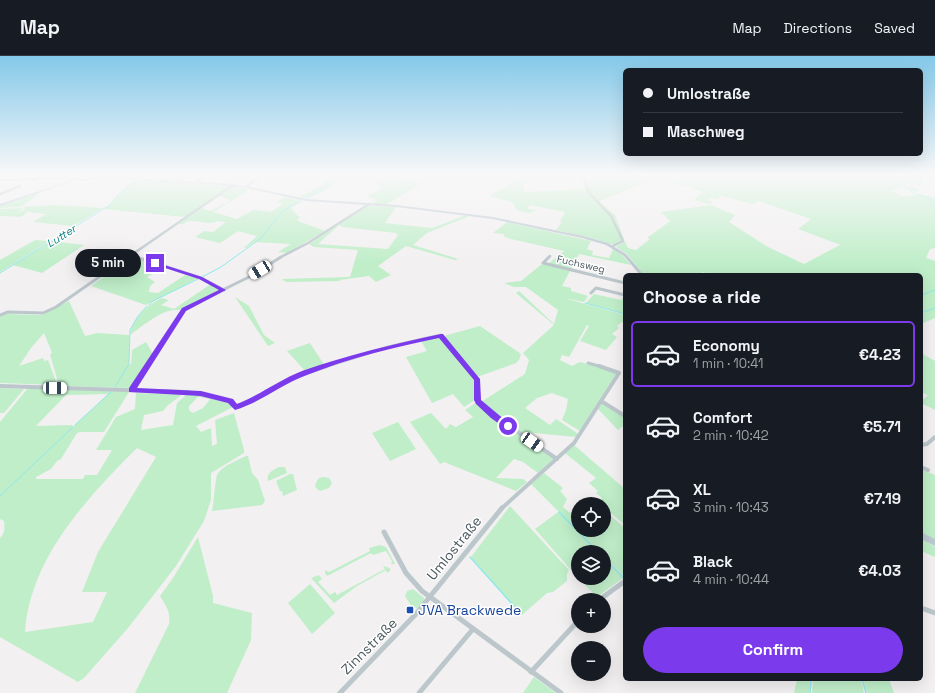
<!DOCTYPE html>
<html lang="en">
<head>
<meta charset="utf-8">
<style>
	body { margin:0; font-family:"Space Grotesk",sans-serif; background:#242831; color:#f1f3f6; height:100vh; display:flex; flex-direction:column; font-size:15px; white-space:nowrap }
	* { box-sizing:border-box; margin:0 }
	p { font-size:13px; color:#9ea1a6 }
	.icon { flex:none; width:22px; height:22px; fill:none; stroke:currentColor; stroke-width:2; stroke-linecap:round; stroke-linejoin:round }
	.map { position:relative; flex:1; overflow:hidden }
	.drawer { position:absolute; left:623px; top:217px; width:300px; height:408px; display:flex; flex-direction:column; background:#171b24; border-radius:6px; box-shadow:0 4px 16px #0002 }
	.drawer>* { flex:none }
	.top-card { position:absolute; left:623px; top:12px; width:300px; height:88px; border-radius:6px; box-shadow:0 4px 16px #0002; display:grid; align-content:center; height:88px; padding:0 20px; background:#171b24 }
	.controls { position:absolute; left:571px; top:441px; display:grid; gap:8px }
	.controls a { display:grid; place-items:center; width:40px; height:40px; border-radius:50%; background:#171b24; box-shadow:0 4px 16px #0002; font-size:20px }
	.end { position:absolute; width:18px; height:18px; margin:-9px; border:5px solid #7c3aed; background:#fff; box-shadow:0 0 0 2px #fff }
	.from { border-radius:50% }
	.bubble { position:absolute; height:28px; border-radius:14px; background:#171b24; box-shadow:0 4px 16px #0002; font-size:13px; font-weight:600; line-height:28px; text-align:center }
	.car { position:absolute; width:12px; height:24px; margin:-12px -6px; border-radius:5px; box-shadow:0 0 3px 1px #0007; background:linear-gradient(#fff 24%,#345 0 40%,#fff 0 76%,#345 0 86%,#fff 0) }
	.top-card b { display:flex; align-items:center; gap:14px; height:38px; font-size:15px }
	.top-card b+b { border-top:1px solid #363941 }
	.top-card i { width:10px; height:10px; background:#f1f3f6 }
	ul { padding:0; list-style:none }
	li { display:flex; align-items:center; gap:12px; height:66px; margin:0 8px 6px; padding:0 12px; border:2px solid transparent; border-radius:6px }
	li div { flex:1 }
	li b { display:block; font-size:15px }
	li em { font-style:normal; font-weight:600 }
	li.on { border-color:#7c3aed }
	li>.icon { width:36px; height:36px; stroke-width:1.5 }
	h2 { padding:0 20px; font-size:18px; line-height:48px }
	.action { display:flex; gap:8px; margin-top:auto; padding:8px 20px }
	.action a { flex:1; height:46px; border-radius:24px; background:#7c3aed; color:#fff; font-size:16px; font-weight:600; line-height:46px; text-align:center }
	header { display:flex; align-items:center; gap:24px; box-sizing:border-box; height:56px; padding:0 20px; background:#171b24; border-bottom:1px solid #363941 }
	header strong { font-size:19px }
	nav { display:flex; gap:22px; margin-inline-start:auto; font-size:14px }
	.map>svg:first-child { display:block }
	.green { fill:#c0eec9; fill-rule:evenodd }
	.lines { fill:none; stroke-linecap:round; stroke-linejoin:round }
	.stream-far1 { stroke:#8fe8ea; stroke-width:1 }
	.stream { stroke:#8fe8ea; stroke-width:1.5 }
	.street-far3 { stroke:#bcc7cc; stroke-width:2.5 }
	.street-far2 { stroke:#bcc7cc; stroke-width:3 }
	.street-far1 { stroke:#bcc7cc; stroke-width:4 }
	.street { stroke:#bcc7cc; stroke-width:5 }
	.secondary { fill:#bdcad1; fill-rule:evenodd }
	.route { fill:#7c3aed }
	.transit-dot { fill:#1a4fb4; stroke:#fff; stroke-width:1.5 }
	.labels { text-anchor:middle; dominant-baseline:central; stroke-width:3; stroke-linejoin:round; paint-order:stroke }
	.far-street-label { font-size:10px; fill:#48575d; stroke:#fff }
	.far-water-label { font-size:11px; font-style:italic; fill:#118082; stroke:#fff }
	.near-street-label { font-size:14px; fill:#48575d; stroke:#fff }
	.near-transit-label { font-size:14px; fill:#164399; stroke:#fff; text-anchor:start }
</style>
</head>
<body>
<header>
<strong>Map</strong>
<nav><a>Map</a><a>Directions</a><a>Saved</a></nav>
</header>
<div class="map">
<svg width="935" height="637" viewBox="0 0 935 637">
	<rect width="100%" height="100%" fill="#f2f0f1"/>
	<path class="green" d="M104 118 131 119 135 118H191L182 126 116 120 92 121Z
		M335 118H341C333 130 313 145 298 141L322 129Z
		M387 118H401L398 121 412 125 424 126 387 148H372L381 142 369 147 376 143 367 140 383 132 374 127Z
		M521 118H582L583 124 565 125 563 118 545 119 543 125 524 126V136L588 133 584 118 935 119V126L923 123 921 130 899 127 920 133 918 137 902 131 892 135 902 140 920 138 935 142V192L930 193 926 202 935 205V262L921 268V219H711L703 216 699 219H644L627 198 616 191 625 185 628 192 636 194 650 183 647 182 670 165 661 156 711 149 735 159 729 166 768 191 804 208 840 189 839 188 841 187 838 188 798 173 811 163 758 145 753 148 721 140 717 143 711 142 708 144 712 146 709 148 694 144 702 136 660 121 599 145 615 159 624 183 614 189 591 182 556 174 562 166 560 165 565 156 530 149 527 153 536 154 529 157 517 154 512 146 489 140 512 126 511 125Z
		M136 124 230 130 185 161 102 153 73 170 33 166 46 158 28 156 21 161 0 160V153L23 152 16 158 25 153 23 151 53 149 103 152 109 149 128 128Z
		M233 130 249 134 213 156 237 163 253 154 271 156 283 148 277 146 285 141 301 145 284 155 290 151 300 162 297 164 298 165 325 175 287 197 278 196 291 188 255 186 246 192H244L257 180 238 175 220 187 195 181 204 175 213 176 226 166 217 165C209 170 200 164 191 165 187 165 184 169 179 168L201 152 211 155 231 144 218 140Z
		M41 136 21 151 0 152V150Z
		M368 150 396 151 385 167 432 172 464 160H470L427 177 413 189 458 203 455 204 406 190 378 210 391 219 376 226 369 220 339 224 340 225 286 226 282 223 350 221 358 194 314 191 309 188 336 170H338L318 188 388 193 398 179 396 177 343 171 338 169Z
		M507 166 591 185 587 193 593 195 592 199 609 202 613 193 622 199 631 209 579 198 562 230 571 232V235L588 240 584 246 564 242 625 259V267L622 266 617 270 619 272 612 278 617 281 606 294 580 285 589 270 587 269 569 301 562 299 560 304 572 310 580 306 617 316 580 375 562 364 566 354 568 343 552 337 537 342 525 352 550 369 556 363 577 377 578 379 576 381 524 376 522 378 496 359 481 346 525 318 529 304 523 297 554 269 516 237 519 235 554 268 558 254 526 231H514L504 227 521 225 542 208 547 209 564 195 511 183 503 180 505 178 493 177Z
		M35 184 50 185 0 216V204Z
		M52 185 84 189 42 217 13 209Z
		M132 201 164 212 147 221 155 226 150 230 149 236 158 237 185 219 198 222 146 249 91 230Z
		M211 228 220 234 179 254C163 252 143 270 130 279 133 262 147 249 162 242L169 244 161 249 174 253Z
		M594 238 621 244 625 240V258L586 247Z
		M235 241 249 250 264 279 275 287 268 290Z
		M69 245 85 280 97 277 129 279V309L131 308 132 294 146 286 153 298 132 332 59 330 50 298 52 297 51 294 44 277 31 292 19 310 43 302 44 305 48 304 57 328 56 329 0 327V260L7 258 42 259Z
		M480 270 521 298 519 304 516 307 477 321 444 280Z
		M439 281 443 283 474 322 476 330 475 344 464 351 453 338 432 347 406 301 427 295 421 285Z
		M310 287 325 310 305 315 287 295Z
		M921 297 935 305V354L921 347V345L928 339 921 336Z
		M0 332 24 333 4 357H0Z
		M28 332 129 336 104 376H80L77 377 61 403 57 405 51 413 36 421V423H83L85 419H97L112 394H96L116 361 135 353 136 337 183 338 167 350 163 355 144 359 141 374 173 369 177 347 188 337 200 339 189 350V354L193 357 203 352 211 342 227 345 233 351 196 370 201 376 211 372 212 390 217 388 215 364 234 357 244 394V397L211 417V444L204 465 176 510 128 572 84 622 78 626 0 581V482C5 477 5 472 4 465L0 463V366ZM108 338 73 371 72 369 36 370 66 339ZM137 392 156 401 98 496 82 536H107L93 566 25 576C30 502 87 442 137 392Z
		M477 346 554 402 538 417 523 406 514 403 496 422 523 423 527 426 516 435 444 406 440 408 410 366 431 357 446 373 450 368 456 371 473 361 465 354Z
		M602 347 625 361V368L618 374 598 353Z
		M398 366 416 393 390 405 372 377Z
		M574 389 625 433V469L604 451V448H601L598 445 602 442 596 437 598 435 589 427 596 422 565 397Z
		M246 400H248L252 417 258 424 265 445 262 449 212 455C214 447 215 422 218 417 223 410 238 404 246 400Z
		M279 411H285L287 417 268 425C266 417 273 414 279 411Z
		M921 413 935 419V484L921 476Z
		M544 417 563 432 560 435 567 443 563 451 570 457 578 451V474H604V454L625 472V521L604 501V496H599L531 428Z
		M290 418H293L297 434 283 440 282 435H280L276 425Z
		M322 421 329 422 332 427 329 432 320 435 316 432 315 429 318 423Z
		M510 450 569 514 567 518V525L553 536 547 537 522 559 471 501Z
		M558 456 598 496H578V522L535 473Z
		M198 481 213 540V547L252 557 251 584 227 637H135L169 568C171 556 166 550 160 540L173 522Z
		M921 482 935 491V501L921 495Z
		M380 489 386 491 395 508H391L392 505 386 495 373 499 371 497 327 520 325 517V514L329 516 370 495 369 492Z
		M604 502 623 522 597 541 578 522H604Z
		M383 510 390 512V515L387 517 386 514 357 530 334 547 311 522 319 519 322 523 318 526 330 539 335 536 337 539 385 513Z
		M310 528 335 557 312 578 288 547Z
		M413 533 424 542V545L417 552 412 551 405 540 407 535Z
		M534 621 556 637H523Z
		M797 623H810L809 637H794Z
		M813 623H861L864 637H812Z
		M863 623H889L894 637H867Z"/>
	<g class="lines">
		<path class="stream-far1" d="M901 118 905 119
			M919 118 922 124
			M905 120 907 125 913 128
			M140 122 147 118
			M918 130 921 126
			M913 132V134L910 135 914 137
			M916 138 931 143V145
			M305 143 330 130 341 118
			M929 146 935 151
			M0 217 110 149 118 139 137 124
			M202 221 221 211 260 183 283 155 301 145
			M921 239 935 234
			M585 247 625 258
			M149 249 153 245 198 223
			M921 257 935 252
			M115 331 129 308 130 274 138 260 147 250
			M75 369 111 336
			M0 440 73 371"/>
		<path class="stream" d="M559 456 598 496
			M470 501 521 558
			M604 502 624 522
			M862 623 866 637
			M810 637 811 623"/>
		<path class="street-far3" d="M582 118 589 137 611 160 623 185 613 190
			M33 124 45 118
			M196 127 207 118
			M246 131 262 118
			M0 138 20 130
			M132 200 139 202
			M127 202 233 129
			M279 202 308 187 369 148
			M548 202 550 200"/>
		<path class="street-far2" d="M136 201 201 222 224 234
			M549 201 543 207 625 227
			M591 237 596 232 625 239
			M0 259 8 256 43 257 56 251 128 201
			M588 307 602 311
			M147 311 184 253 249 221 281 201
			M324 311 388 291 441 279 467 311"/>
		<path class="street-far1" d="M466 310 477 323 479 346 496 361 557 403
			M0 330 187 336 230 345 235 351 253 345 283 327 305 317 327 310
			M132 334 147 310
			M601 345 625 360
			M921 389 927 388 935 381
			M921 411 928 414
			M501 453 574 387 619 317 599 310"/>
		<path class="street" d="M384 476 406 517 422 535 561 637
			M599 544 625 525
			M921 552 935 557
			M531 616 578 565
			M340 637 415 559 502 452
			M419 637 473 573"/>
		<path class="secondary" d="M94 118H99L88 121 87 120Z
			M114 119 146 123 221 127 246 130 306 143 396 149 493 161 583 180 608 187 626 198 644 219H640L624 200 606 189 582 182 493 163 396 151 306 145 246 132 221 129 146 125 114 121 85 125 76 124 0 150V148L73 124 65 123 0 125V123L64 121 85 123Z
			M921 476 935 483V490L921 483Z"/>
	</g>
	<linearGradient id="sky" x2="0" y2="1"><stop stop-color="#84c9e9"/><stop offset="0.57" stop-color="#f9f8f9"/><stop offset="1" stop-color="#f9f8f9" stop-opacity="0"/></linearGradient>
	<rect width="935" height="207" fill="url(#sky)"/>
	<path class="route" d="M155 206 202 221 226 234 186 255 137 332 201 335 233 343 237 348C260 339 279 324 302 315 347 299 394 288 441 278H443L480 323 481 344 512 370 508 372H505L491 362 476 348 474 344V324L439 282C395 291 349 302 307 319 282 328 261 346 235 354L228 347 201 340 129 336V332L182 252 219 234 199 223 153 208V206Z"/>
	<rect class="transit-dot" x="406" y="550" width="8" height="8" rx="2"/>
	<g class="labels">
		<g class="far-street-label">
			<text transform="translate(581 208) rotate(13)">Fuchsweg</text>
		</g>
		<g class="far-water-label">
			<text transform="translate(61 180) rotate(-32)">Lutter</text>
		</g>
		<g class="near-street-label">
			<text transform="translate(454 492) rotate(-51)">Umlostraße</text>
			<text transform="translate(369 590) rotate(-45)">Zinnstraße</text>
		</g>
		<g class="near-transit-label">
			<text x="418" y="554">JVA Brackwede</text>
		</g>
	</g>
</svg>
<div class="controls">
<a><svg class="icon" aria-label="locate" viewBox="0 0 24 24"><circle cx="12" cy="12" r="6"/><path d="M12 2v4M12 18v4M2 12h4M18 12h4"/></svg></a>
<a><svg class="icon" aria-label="layers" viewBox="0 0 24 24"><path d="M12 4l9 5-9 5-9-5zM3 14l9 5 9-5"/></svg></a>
<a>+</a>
<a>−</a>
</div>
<i class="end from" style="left:508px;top:370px"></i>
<i class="end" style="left:155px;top:207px"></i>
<div class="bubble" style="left:75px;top:193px;width:66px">5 min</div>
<i class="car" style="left:260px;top:214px;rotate:239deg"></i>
<i class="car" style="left:55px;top:332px;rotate:91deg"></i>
<i class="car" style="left:532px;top:386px;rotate:124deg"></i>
<div class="top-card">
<b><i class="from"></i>Umlostraße</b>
<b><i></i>Maschweg</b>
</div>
<section class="drawer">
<h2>Choose a ride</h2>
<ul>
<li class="on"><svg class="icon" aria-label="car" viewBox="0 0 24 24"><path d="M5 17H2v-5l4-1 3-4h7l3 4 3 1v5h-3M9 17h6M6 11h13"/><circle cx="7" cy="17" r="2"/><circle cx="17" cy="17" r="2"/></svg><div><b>Economy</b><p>1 min · 10:41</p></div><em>€4.23</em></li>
<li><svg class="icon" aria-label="car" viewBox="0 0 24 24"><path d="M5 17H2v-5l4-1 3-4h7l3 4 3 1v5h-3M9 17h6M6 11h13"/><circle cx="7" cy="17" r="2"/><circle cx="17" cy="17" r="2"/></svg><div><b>Comfort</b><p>2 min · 10:42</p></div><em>€5.71</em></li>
<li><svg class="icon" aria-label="car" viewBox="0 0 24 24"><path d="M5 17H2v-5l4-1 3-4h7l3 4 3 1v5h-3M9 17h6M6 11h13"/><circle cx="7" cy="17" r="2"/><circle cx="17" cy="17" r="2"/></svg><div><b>XL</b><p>3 min · 10:43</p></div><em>€7.19</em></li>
<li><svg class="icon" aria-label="car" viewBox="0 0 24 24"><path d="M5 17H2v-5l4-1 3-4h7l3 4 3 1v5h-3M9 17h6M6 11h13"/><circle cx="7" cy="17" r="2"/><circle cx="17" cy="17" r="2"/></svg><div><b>Black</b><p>4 min · 10:44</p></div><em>€4.03</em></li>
</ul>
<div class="action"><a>Confirm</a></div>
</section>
</div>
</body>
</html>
